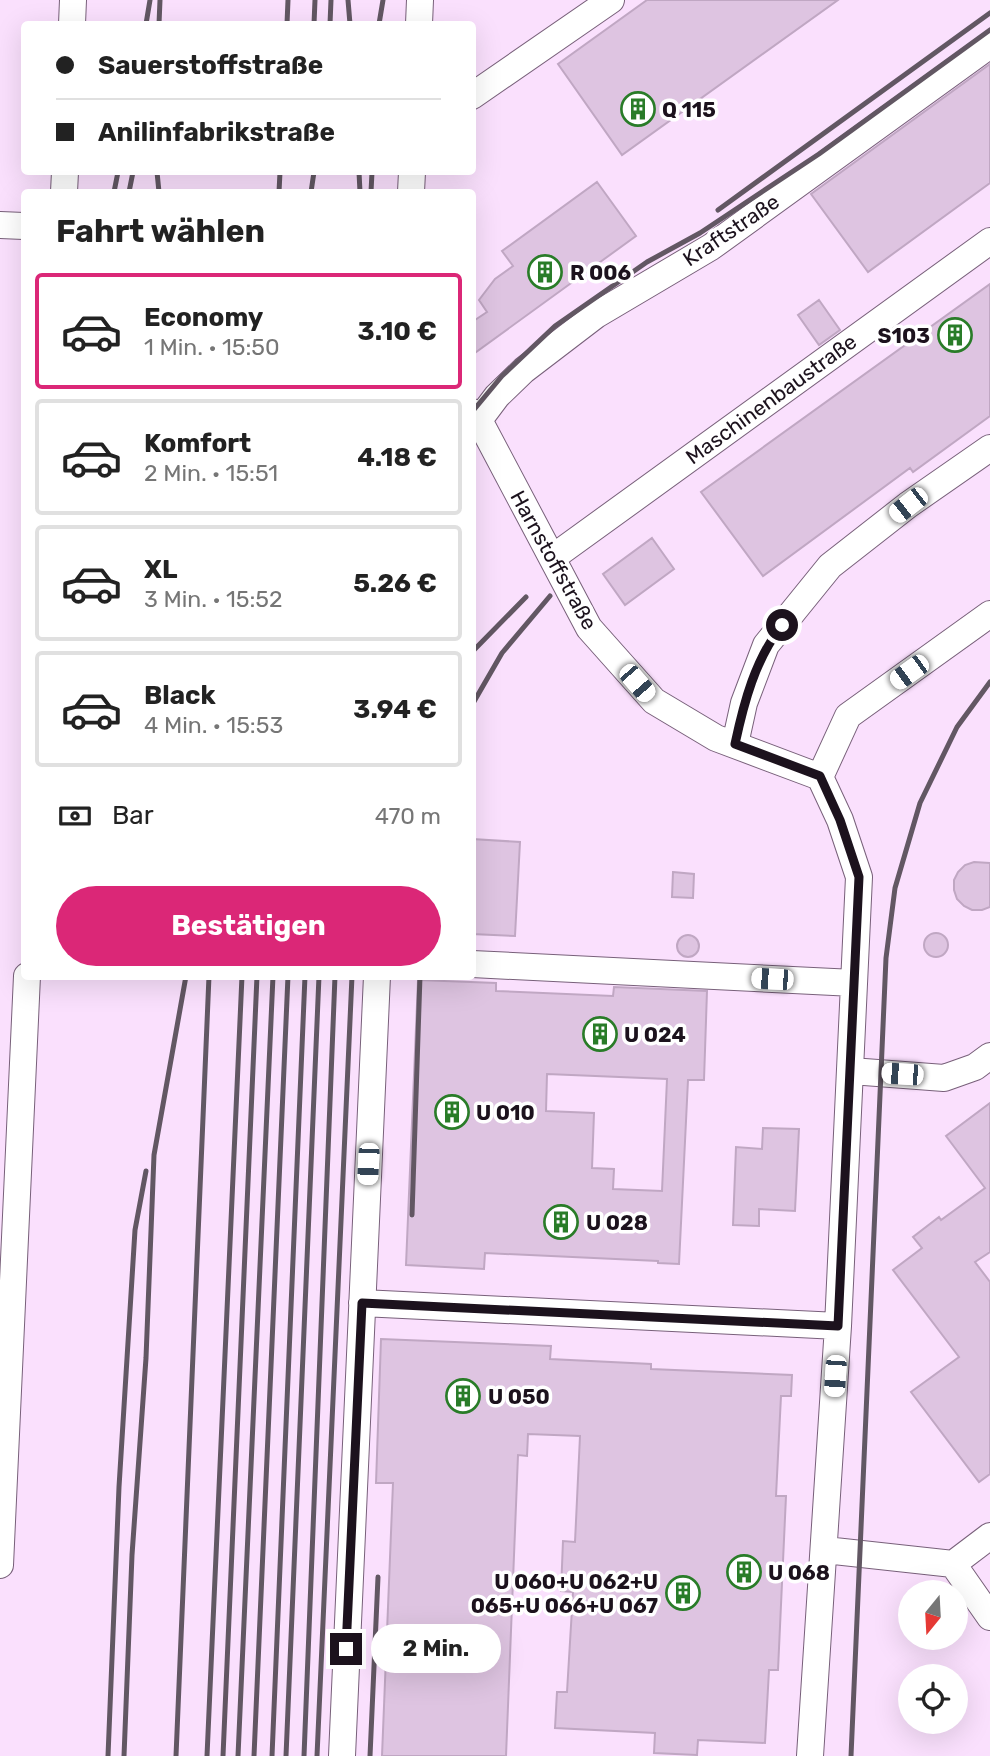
<!DOCTYPE html>
<html lang="de">
<head>
<meta charset="utf-8">
<style>
	body { margin:0; font-family:Rubik,sans-serif; background:#f6f6f6; color:#222; height:100vh; display:flex; flex-direction:column; font-size:26px; white-space:nowrap }
	* { box-sizing:border-box; margin:0 }
	p { font-size:23px; color:#767676 }
	.icon { flex:none; width:38px; height:38px; fill:none; stroke:currentColor; stroke-width:2; stroke-linecap:round; stroke-linejoin:round }
	.map { position:relative; flex:1; overflow:hidden }
	.drawer { position:absolute; left:21px; top:189px; width:455px; height:791px; display:flex; flex-direction:column; background:#fff; border-radius:7px; box-shadow:0 7px 28px #0002 }
	.drawer>* { flex:none }
	.hud { position:absolute; left:21px; top:21px; width:455px; height:154px; border-radius:7px; box-shadow:0 7px 28px #0002; display:grid; align-content:center; height:154px; padding:0 35px; background:#fff }
	.needle { width:46px; rotate:198deg }
	.tools { position:absolute; left:898px; top:1580px; display:grid; gap:14px }
	.tools a { display:grid; place-items:center; width:70px; height:70px; border-radius:50%; background:#fff; box-shadow:0 7px 28px #0002; font-size:35px }
	.end { position:absolute; width:32px; height:32px; margin:-16px; border:9px solid #1c121d; background:#fff; box-shadow:0 0 0 4px #fff }
	.from { border-radius:50% }
	.bubble { position:absolute; height:49px; border-radius:24px; background:#fff; box-shadow:0 7px 28px #0002; font-size:23px; font-weight:700; line-height:49px; text-align:center }
	.car { position:absolute; width:21px; height:42px; margin:-21px -10px; border-radius:9px; box-shadow:0 0 5px 2px #0007; background:linear-gradient(#fff 24%,#345 0 40%,#fff 0 76%,#345 0 86%,#fff 0) }
	.hud b { display:flex; align-items:center; gap:24px; height:66px; font-size:26px }
	.hud b+b { border-top:2px solid #e0e0e0 }
	.hud i { width:18px; height:18px; background:#222 }
	ul { padding:0; list-style:none }
	li { display:flex; align-items:center; gap:21px; height:116px; margin:0 14px 10px; padding:0 21px; border:4px solid #e0e0e0; border-radius:7px }
	li div { flex:1 }
	li b { display:block; font-size:26px }
	li em { font-style:normal; font-weight:700 }
	li.on { border-color:#db2777 }
	li>.icon { width:63px; height:63px; stroke-width:1.5 }
	h2 { padding:0 35px; font-size:32px; line-height:84px }
	.pay { display:flex; align-items:center; gap:18px; height:77px; padding:0 35px; font-size:26px }
	.pay p { margin-inline-start:auto }
	.button { display:flex; gap:14px; margin-top:auto; padding:14px 35px }
	.button a { flex:1; height:80px; border-radius:42px; background:#db2777; color:#fff; font-size:28px; font-weight:700; line-height:80px; text-align:center }
	.map>svg:first-child { display:block }
	.built { fill:#fae0fd; fill-rule:evenodd }
	.building { fill:#dec4e1; stroke:#c0a7c3; stroke-width:2; fill-rule:evenodd }
	.lines { fill:none; stroke-linecap:round; stroke-linejoin:round }
	.street-casing { stroke:#78607a; stroke-width:28 }
	.street { stroke:#fff; stroke-width:26 }
	.rail { stroke:#625763; stroke-width:5 }
	.route { stroke:#1c121d; stroke-width:9 }
	.labels { text-anchor:middle; dominant-baseline:central; stroke-width:7; stroke-linejoin:round; paint-order:stroke }
	.poi-label { font-size:21px; font-weight:bold; fill:#1c121d; stroke:#fff; text-anchor:start }
	.street-label { font-size:21px; fill:#1c121d; stroke:#fff }
</style>
</head>
<body>
<div class="map">
<svg width="990" height="1756" viewBox="0 0 990 1756">
	<rect width="100%" height="100%" fill="#fcf1fd"/>
	<path class="built" d="M0 0H990V1756H0ZM24 24H472V172H24ZM24 192H472V976H24ZM910 1592H956V1638H910ZM910 1676H956V1722H910Z"/>
	<path class="building" d="M647 0H838L622 155 558 64Z
		M990 64V183L868 272 811 194Z
		M597 182 636 236 472 355V322L487 312 479 300 495 279 513 266 502 251Z
		M990 284V416L913 472 910 468 763 576 701 492Z
		M819 300 840 330 819 345 798 315Z
		M652 538 674 569 625 605 603 574Z
		M472 839 520 842 515 936 472 934Z
		M974 862 990 863V907L982 910H972L964 906 957 899 954 890V880L958 872 965 865Z
		M673 872 694 874 693 898 672 897Z
		M924 945a12 12 0 1 1 24 0a12 12 0 1 1-24 0Z
		M677 946a11 11 0 1 1 22 0a11 11 0 1 1-22 0Z
		M418 980 496 983V991L613 996 614 987 707 991 704 1080H688L679 1264 658 1263V1261L485 1253 484 1269 406 1265ZM547 1074 667 1079 662 1191 613 1189 614 1169 592 1168 594 1113 546 1111Z
		M990 1103V1252L975 1262 990 1282V1474L979 1482 911 1392 959 1357 893 1270 922 1248 913 1237 939 1217 941 1220 985 1188 946 1136Z
		M763 1128 799 1129 795 1211 759 1209V1226L733 1225 736 1147 762 1149Z
		M381 1339 551 1346 550 1359 651 1364V1369L792 1375 791 1396H781L776 1496H786L778 1670H769L765 1743 698 1740 697 1755 654 1753 655 1733 555 1728 557 1692H567L573 1592 561 1591 563 1541 575 1542 580 1436 528 1434 527 1456 518 1455 506 1756H382L393 1483H376Z"/>
	<g class="lines">
		<g class="street-casing">
			<path id="street" d="M72 24 73 0
				M419 24 420 0
				M472 96 611 0
				M64 192 65 172
				M411 192 412 172
				M0 225 24 226
				M472 412 479 420 589 628 654 701 716 738 820 777 840 820 859 877 838 1326 810 1756
				M479 420 497 396 524 370 596 315 711 247 990 45
				M552 558 990 241
				M735 744 744 703 766 645 830 566 908 505 990 448
				M820 777 848 716 990 614
				M472 964 854 983
				M851 1071 944 1078 975 1067 990 1056
				M362 1303 838 1326
				M825 1550 953 1564
				M953 1564 990 1617
				M953 1564 990 1536
				M0 1565 27 976
				M342 1756 377 976"/>
		</g>
		<use href="#street" class="street"/>
		<path class="rail" d="M348 0 350 24
			M146 24 150 0
			M159 24 160 0
			M287 24 288 0
			M314 24 315 0
			M330 24 331 0
			M379 24 383 0
			M157 172 159 192
			M359 172 360 192
			M114 192 118 172
			M129 192 133 172
			M279 192 280 172
			M311 192 314 172
			M371 192 372 172
			M718 210 990 13
			M472 412 502 376 555 326 647 262 700 233 819 154 990 30
			M472 652 526 597
			M472 705 502 653 550 596
			M412 1215 420 976
			M108 1756 119 1487 135 1230 146 1171
			M124 1756 132 1555 146 1358 154 1155 186 976
			M176 1756 209 976
			M207 1756 242 976
			M223 1756 257 976
			M238 1756 273 976
			M254 1756 288 976
			M272 1756 305 976
			M286 1756 319 976
			M304 1756 335 976
			M317 1756 352 976
			M370 1756 378 1577
			M851 1756 886 958 895 888 920 803 957 727 990 682"/>
	</g>
	<g class="lines">
		<path class="route" d="M346 1649 362 1303 838 1326 859 877 840 820 820 776 735 744C744 702 755 660 782 625"/>
	</g>
	<defs>
		<g id="building-ring" transform="scale(1.75)"><circle r="9.5" fill="#fff" stroke="#297c28" stroke-width="1.5"/><path d="M-4-6H4V6H1V3H-1V6H-4ZM-2.5-4.3h1.7v1.8h-1.7ZM.8-4.3h1.7v1.8H.8ZM-2.5-1h1.7V.8h-1.7ZM.8-1h1.7V.8H.8Z" fill="#297c28"/></g>
	</defs>
	<g fill-rule="evenodd">
		<use href="#building-ring" x="638" y="109"/>
		<use href="#building-ring" x="545" y="272"/>
		<use href="#building-ring" x="955" y="335"/>
		<use href="#building-ring" x="600" y="1034"/>
		<use href="#building-ring" x="452" y="1112"/>
		<use href="#building-ring" x="561" y="1222"/>
		<use href="#building-ring" x="463" y="1396"/>
		<use href="#building-ring" x="744" y="1572"/>
		<use href="#building-ring" x="683" y="1593"/>
	</g>
	<g class="labels">
		<g class="poi-label">
			<text x="662" y="109">Q 115</text>
			<text x="570" y="272">R 006</text>
			<text x="930" y="335" text-anchor="end">S103</text>
			<text x="624" y="1034">U 024</text>
			<text x="476" y="1112">U 010</text>
			<text x="586" y="1222">U 028</text>
			<text x="488" y="1396">U 050</text>
			<text x="768" y="1572">U 068</text>
			<text x="658" y="1581" text-anchor="end">U 060+U 062+U<tspan x="658" dy="24">065+U 066+U 067</tspan></text>
		</g>
		<g class="street-label">
			<text transform="translate(731 230) rotate(-34)">Kraftstraße</text>
			<text transform="translate(771 399) rotate(-36)">Maschinenbaustraße</text>
			<text transform="translate(554 560) rotate(61)">Harnstoffstraße</text>
		</g>
	</g>
</svg>
<div class="tools">
<a><svg class="needle" viewBox="-14 -14 28 28"><path d="M0-13l5 13h-10z" fill="#e53935"/><path d="M0 13l5-13h-10z" fill="#767676"/></svg></a>
<a><svg class="icon" aria-label="locate" viewBox="0 0 24 24"><circle cx="12" cy="12" r="6"/><path d="M12 2v4M12 18v4M2 12h4M18 12h4"/></svg></a>
</div>
<i class="end from" style="left:782px;top:625px"></i>
<i class="end" style="left:346px;top:1649px"></i>
<div class="bubble" style="left:371px;top:1624px;width:130px">2 Min.</div>
<i class="car" style="left:908px;top:505px;rotate:232deg"></i>
<i class="car" style="left:909px;top:672px;rotate:234deg"></i>
<i class="car" style="left:637px;top:683px;rotate:139deg"></i>
<i class="car" style="left:772px;top:979px;rotate:273deg"></i>
<i class="car" style="left:902px;top:1074px;rotate:274deg"></i>
<i class="car" style="left:368px;top:1164px;rotate:183deg"></i>
<i class="car" style="left:835px;top:1376px;rotate:184deg"></i>
<div class="hud">
<b><i class="from"></i>Sauerstoffstraße</b>
<b><i></i>Anilinfabrikstraße</b>
</div>
<section class="drawer">
<h2>Fahrt wählen</h2>
<ul>
<li class="on"><svg class="icon" aria-label="car" viewBox="0 0 24 24"><path d="M5 17H2v-5l4-1 3-4h7l3 4 3 1v5h-3M9 17h6M6 11h13"/><circle cx="7" cy="17" r="2"/><circle cx="17" cy="17" r="2"/></svg><div><b>Economy</b><p>1 Min. · 15:50</p></div><em>3.10 €</em></li>
<li><svg class="icon" aria-label="car" viewBox="0 0 24 24"><path d="M5 17H2v-5l4-1 3-4h7l3 4 3 1v5h-3M9 17h6M6 11h13"/><circle cx="7" cy="17" r="2"/><circle cx="17" cy="17" r="2"/></svg><div><b>Komfort</b><p>2 Min. · 15:51</p></div><em>4.18 €</em></li>
<li><svg class="icon" aria-label="car" viewBox="0 0 24 24"><path d="M5 17H2v-5l4-1 3-4h7l3 4 3 1v5h-3M9 17h6M6 11h13"/><circle cx="7" cy="17" r="2"/><circle cx="17" cy="17" r="2"/></svg><div><b>XL</b><p>3 Min. · 15:52</p></div><em>5.26 €</em></li>
<li><svg class="icon" aria-label="car" viewBox="0 0 24 24"><path d="M5 17H2v-5l4-1 3-4h7l3 4 3 1v5h-3M9 17h6M6 11h13"/><circle cx="7" cy="17" r="2"/><circle cx="17" cy="17" r="2"/></svg><div><b>Black</b><p>4 Min. · 15:53</p></div><em>3.94 €</em></li>
</ul>
<div class="pay"><svg class="icon" aria-label="cash" viewBox="0 0 24 24"><path d="M3 7h18v10H3z"/><circle cx="12" cy="12" r="2"/></svg>Bar<p>470 m</p></div>
<div class="button"><a>Bestätigen</a></div>
</section>
</div>
</body>
</html>
